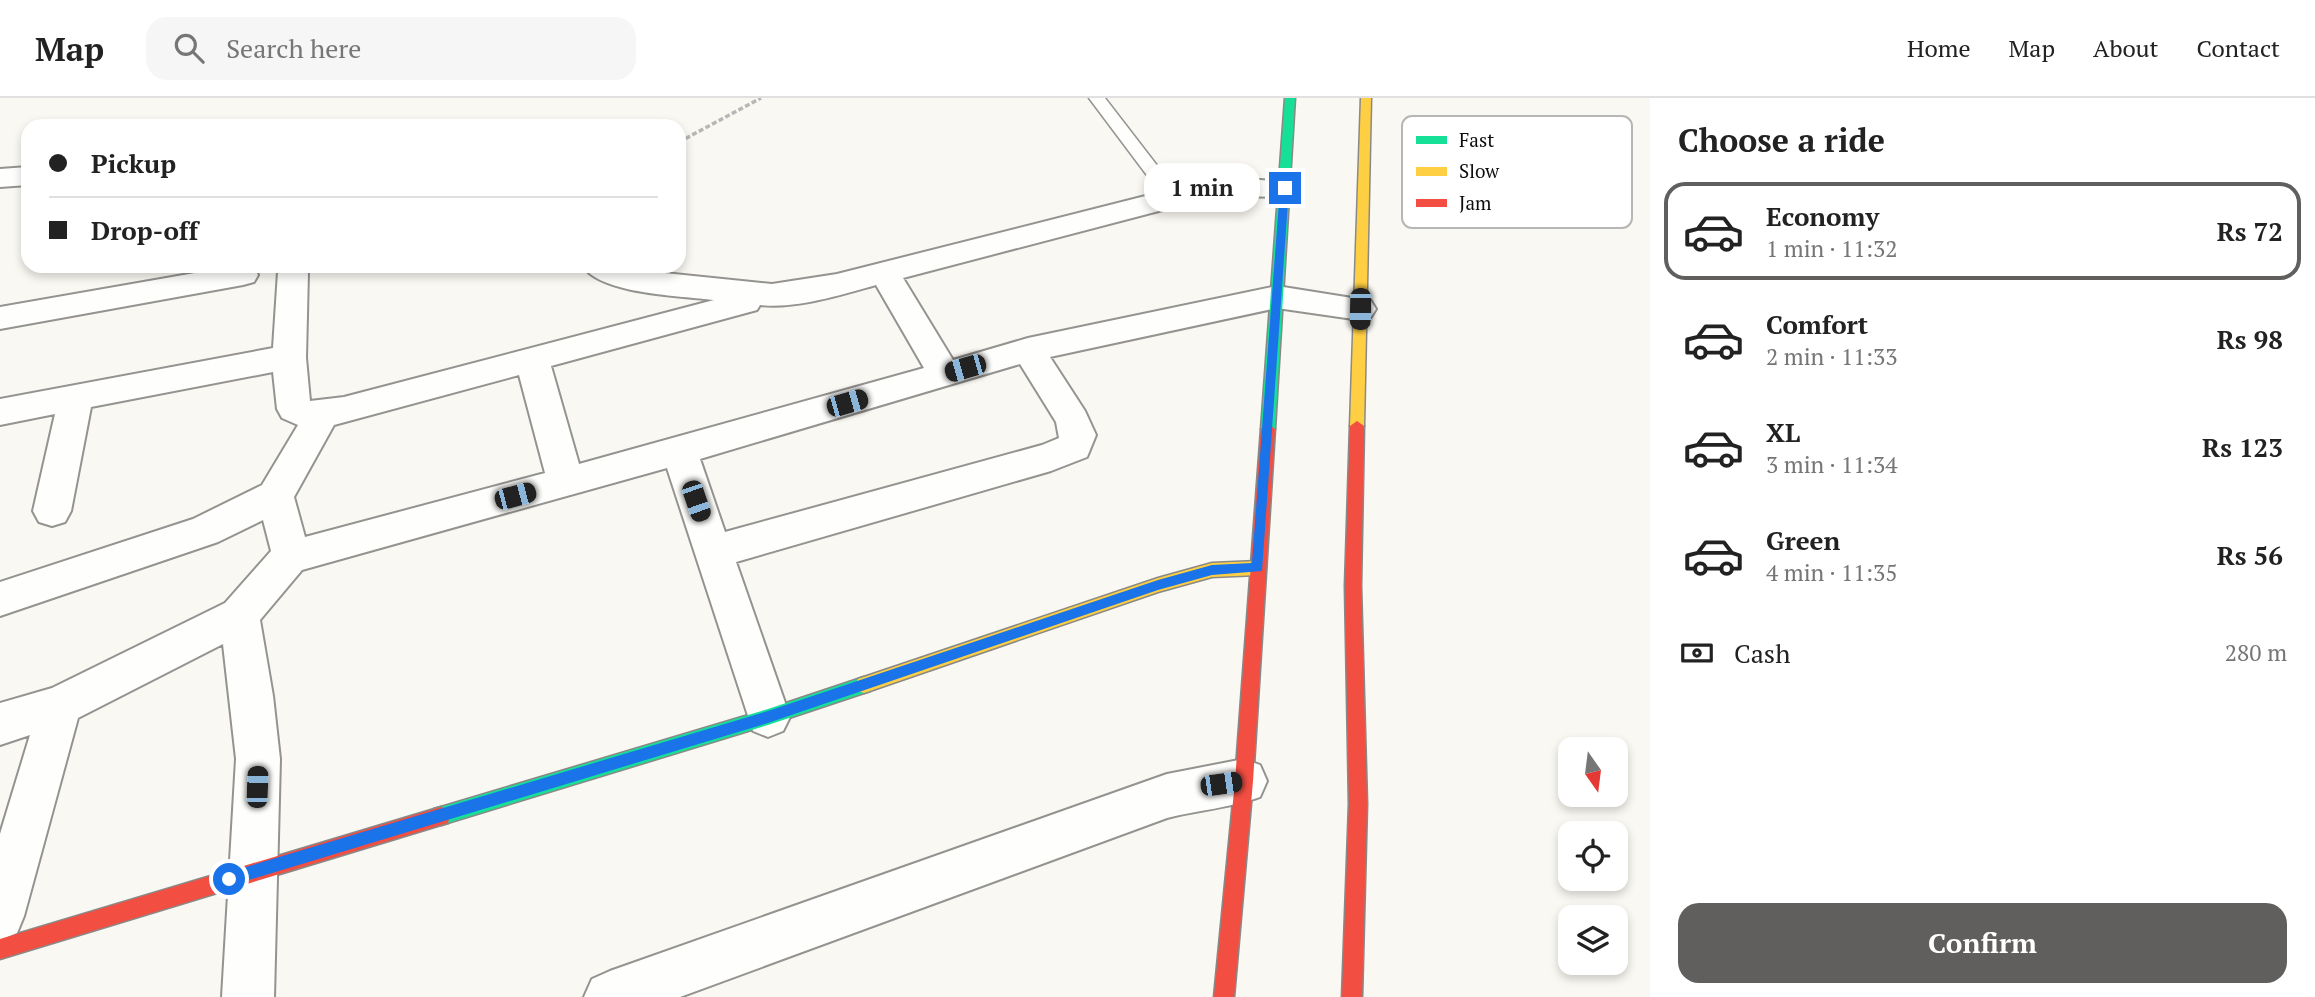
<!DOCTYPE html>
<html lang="en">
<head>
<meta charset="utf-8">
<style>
	body { margin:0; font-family:"PT Serif",serif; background:#f6f6f6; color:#222; height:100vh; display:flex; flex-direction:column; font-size:26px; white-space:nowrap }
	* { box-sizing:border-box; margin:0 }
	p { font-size:23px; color:#767676 }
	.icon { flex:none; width:38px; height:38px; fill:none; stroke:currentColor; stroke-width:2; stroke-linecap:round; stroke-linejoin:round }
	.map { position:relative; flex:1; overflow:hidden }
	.drawer { display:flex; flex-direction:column; background:#fff; width:665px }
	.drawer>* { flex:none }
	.top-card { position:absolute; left:21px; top:21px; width:665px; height:154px; border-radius:21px; box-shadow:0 4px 10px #0003; display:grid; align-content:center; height:154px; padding:0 28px; background:#fff }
	.needle { width:46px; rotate:166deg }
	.tools { position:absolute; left:1558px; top:639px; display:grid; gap:14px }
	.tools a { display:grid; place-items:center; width:70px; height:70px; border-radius:14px; background:#fff; box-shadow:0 4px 10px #0003; font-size:35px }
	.end { position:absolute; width:32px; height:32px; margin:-16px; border:9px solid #1a73e8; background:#fff; box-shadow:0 0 0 4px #fff }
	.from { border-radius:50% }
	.bubble { position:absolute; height:49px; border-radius:21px; background:#fff; box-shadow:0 4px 10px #0003; font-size:23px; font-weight:600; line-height:49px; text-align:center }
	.car { position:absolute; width:21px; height:42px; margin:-21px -10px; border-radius:9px; box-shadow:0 0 5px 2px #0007; background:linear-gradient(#222 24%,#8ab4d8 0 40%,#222 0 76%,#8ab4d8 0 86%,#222 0) }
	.top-card b { display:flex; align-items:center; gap:24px; height:66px; font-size:26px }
	.top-card b+b { border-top:2px solid #e0e0e0 }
	.top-card i { width:18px; height:18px; background:#222 }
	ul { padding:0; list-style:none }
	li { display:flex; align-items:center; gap:21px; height:98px; margin:0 14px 10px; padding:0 14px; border:4px solid transparent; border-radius:21px }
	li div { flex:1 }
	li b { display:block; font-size:26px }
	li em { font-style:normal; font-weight:600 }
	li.on { border-color:#605f5d }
	li>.icon { width:63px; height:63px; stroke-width:1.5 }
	h2 { padding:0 28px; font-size:32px; line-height:84px }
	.pay { display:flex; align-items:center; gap:18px; height:77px; padding:0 28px; font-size:26px }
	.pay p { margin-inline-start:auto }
	.cta { display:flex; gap:14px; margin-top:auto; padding:14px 28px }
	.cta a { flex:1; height:80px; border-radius:21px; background:#605f5d; color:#fff; font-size:28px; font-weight:600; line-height:80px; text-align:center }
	header { display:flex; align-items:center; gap:42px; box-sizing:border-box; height:98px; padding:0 35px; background:#fff; border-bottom:2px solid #e0e0e0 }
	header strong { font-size:33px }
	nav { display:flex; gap:38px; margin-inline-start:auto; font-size:24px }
	.search { width:490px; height:63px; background:#f6f6f6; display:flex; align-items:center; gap:18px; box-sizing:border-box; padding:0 24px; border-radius:21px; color:#767676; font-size:26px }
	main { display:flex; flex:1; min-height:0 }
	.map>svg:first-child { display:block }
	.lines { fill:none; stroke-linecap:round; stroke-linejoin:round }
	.lane-casing { stroke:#949390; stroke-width:3 }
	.street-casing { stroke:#949390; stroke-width:4 }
	.fast-casing { stroke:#8a8987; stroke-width:3 }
	.slow-casing { stroke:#8a8987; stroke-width:3 }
	.jam-casing { stroke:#8a8987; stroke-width:3 }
	.path { stroke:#b8b7b6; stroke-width:3.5; stroke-dasharray:5 2.5; stroke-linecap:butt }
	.lane { fill:#fefefd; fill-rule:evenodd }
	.street { fill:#fefefd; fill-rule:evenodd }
	.fast { fill:#16e098; fill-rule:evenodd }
	.slow { fill:#ffcf43; fill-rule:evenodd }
	.jam { fill:#f24e42; fill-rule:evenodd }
	.route { fill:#1a73e8 }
	.key { fill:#fff; stroke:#b6b6b6; stroke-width:2 }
	.key-label { font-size:19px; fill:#0d0d0d }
</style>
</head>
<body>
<header>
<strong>Map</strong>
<div class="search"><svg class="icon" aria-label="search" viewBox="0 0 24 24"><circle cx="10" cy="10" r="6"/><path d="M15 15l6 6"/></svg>Search here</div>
<nav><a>Home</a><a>Map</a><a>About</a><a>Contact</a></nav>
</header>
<main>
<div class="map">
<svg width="1650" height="899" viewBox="0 0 1650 899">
	<rect width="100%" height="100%" fill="#faf8f2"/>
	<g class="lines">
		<g class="lane-casing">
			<path id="lane" d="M1089 0H1105L1179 96 1181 100 1179 104H1167Z"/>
		</g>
		<g class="street-casing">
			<path id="street" d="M28 69V87L0 89V71Z
				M1227 80 1295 84 1299 90 1295 96 1285 99 1227 98 1174 109 903 180 953 262 1028 240 1277 188 1371 203 1376 211 1371 219 1360 222 1277 210 1050 259 1085 313 1096 337 1087 359 1051 373 736 464 790 619 783 633 768 639 753 633 667 370 302 472 260 522 273 598 280 661 274 899H222L236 661 223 546 78 620 24 818 17 835 0 842V736L30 637 0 647V605L52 590 225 505 271 453 263 422 218 444 0 518V484L193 421 262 387 298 327 282 320 277 311 273 274 91 309 71 413 65 424 52 428 39 424 33 413 55 316 0 327V301L273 250 278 174 281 168H305L308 174 306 260 310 303 344 299 714 202C682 198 600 196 583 168H626L635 172 772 186 837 176 1173 91ZM876 187 924 270 579 366 551 268 757 212 760 207C797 211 840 197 876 187ZM1020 266 1056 324 1059 340 1042 347 725 434 700 361ZM519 277 545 375 305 439 294 399 334 327Z
				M235 168 254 170 258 177 254 184 243 187 0 231V209Z
				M1244 661 1260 667 1267 683 1260 699C1231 710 1198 712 1167 720L680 899H584L592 881 610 873 1167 676Z"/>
		</g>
		<g class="fast-casing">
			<path id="fast" d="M1285 0H1295L1275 331 1268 337 1261 331Z
				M864 579 870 581 873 587 870 593 768 627 441 727 434 725 432 718 434 711 441 709 768 611Z"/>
		</g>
		<g class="slow-casing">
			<path id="slow" d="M1361 0H1371L1364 328 1357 333 1350 328Z
				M1258 463 1264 465 1266 470 1264 475 1258 477 1212 479 1158 494 864 595 858 593 855 587 858 581 864 579 1158 480 1212 465Z"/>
		</g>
		<g class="jam-casing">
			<path id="jam" d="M1357 323 1364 328 1361 488 1367 706 1362 899H1342L1349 706 1345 488 1350 328Z
				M1268 325 1275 331 1253 683 1234 899H1214L1235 683 1261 331Z
				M441 709 448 711 450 718 448 725 441 727 0 861V841Z"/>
		</g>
		<path class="path" d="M679 44 761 0"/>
		<use href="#lane" class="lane"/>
		<use href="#street" class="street"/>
		<use href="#fast" class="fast"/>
		<use href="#slow" class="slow"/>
		<use href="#jam" class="jam"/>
	</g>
	<path class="route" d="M1285 88 1289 90 1262 473 1212 477 1158 492 768 625 229 788 224 786 222 781 229 774 768 613 1158 482 1212 467 1252 465 1280 90Z"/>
	<rect x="1402" y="18" width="230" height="112" rx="10" class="key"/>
	<rect x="1416" y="38" width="31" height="8" fill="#16e098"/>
	<rect x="1416" y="69" width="31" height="9" fill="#ffcf43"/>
	<rect x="1416" y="101" width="31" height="8" fill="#f24e42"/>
	<g class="key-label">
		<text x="1459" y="49">Fast</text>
		<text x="1459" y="80">Slow</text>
		<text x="1459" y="112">Jam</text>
	</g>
</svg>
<div class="tools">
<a><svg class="needle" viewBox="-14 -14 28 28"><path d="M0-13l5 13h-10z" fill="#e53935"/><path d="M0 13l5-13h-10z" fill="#767676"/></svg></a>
<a><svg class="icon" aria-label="locate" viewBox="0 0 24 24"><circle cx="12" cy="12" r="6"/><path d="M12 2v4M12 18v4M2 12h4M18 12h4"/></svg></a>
<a><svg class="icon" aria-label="layers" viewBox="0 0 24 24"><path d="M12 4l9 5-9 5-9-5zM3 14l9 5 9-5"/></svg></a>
</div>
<i class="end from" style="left:229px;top:781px"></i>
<i class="end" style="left:1285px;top:90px"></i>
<div class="bubble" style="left:1144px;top:65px;width:116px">1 min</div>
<i class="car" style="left:1360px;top:211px;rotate:181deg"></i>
<i class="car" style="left:965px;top:270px;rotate:254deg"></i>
<i class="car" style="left:847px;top:305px;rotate:74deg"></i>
<i class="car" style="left:515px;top:398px;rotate:75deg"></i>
<i class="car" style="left:696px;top:403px;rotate:161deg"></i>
<i class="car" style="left:1221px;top:686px;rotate:82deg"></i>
<i class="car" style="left:257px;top:689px;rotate:2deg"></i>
<div class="top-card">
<b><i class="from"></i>Pickup</b>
<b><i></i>Drop-off</b>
</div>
</div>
<section class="drawer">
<h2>Choose a ride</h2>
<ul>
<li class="on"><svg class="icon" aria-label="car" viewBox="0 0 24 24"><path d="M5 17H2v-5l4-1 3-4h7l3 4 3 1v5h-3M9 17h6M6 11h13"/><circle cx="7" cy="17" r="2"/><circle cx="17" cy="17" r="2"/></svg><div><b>Economy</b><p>1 min · 11:32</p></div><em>Rs 72</em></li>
<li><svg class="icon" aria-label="car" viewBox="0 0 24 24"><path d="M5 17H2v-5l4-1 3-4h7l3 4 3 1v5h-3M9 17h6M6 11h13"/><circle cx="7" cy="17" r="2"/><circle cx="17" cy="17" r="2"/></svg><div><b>Comfort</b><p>2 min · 11:33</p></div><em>Rs 98</em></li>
<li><svg class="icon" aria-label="car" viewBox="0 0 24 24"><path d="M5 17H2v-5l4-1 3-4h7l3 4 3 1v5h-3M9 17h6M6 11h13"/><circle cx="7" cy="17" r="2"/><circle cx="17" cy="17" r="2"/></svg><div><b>XL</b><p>3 min · 11:34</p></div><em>Rs 123</em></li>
<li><svg class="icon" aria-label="car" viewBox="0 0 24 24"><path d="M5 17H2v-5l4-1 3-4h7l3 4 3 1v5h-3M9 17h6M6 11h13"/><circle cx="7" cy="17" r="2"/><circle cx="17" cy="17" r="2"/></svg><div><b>Green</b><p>4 min · 11:35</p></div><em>Rs 56</em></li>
</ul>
<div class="pay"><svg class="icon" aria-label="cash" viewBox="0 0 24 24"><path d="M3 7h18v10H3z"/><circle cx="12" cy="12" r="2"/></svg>Cash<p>280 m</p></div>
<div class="cta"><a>Confirm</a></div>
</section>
</main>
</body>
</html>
